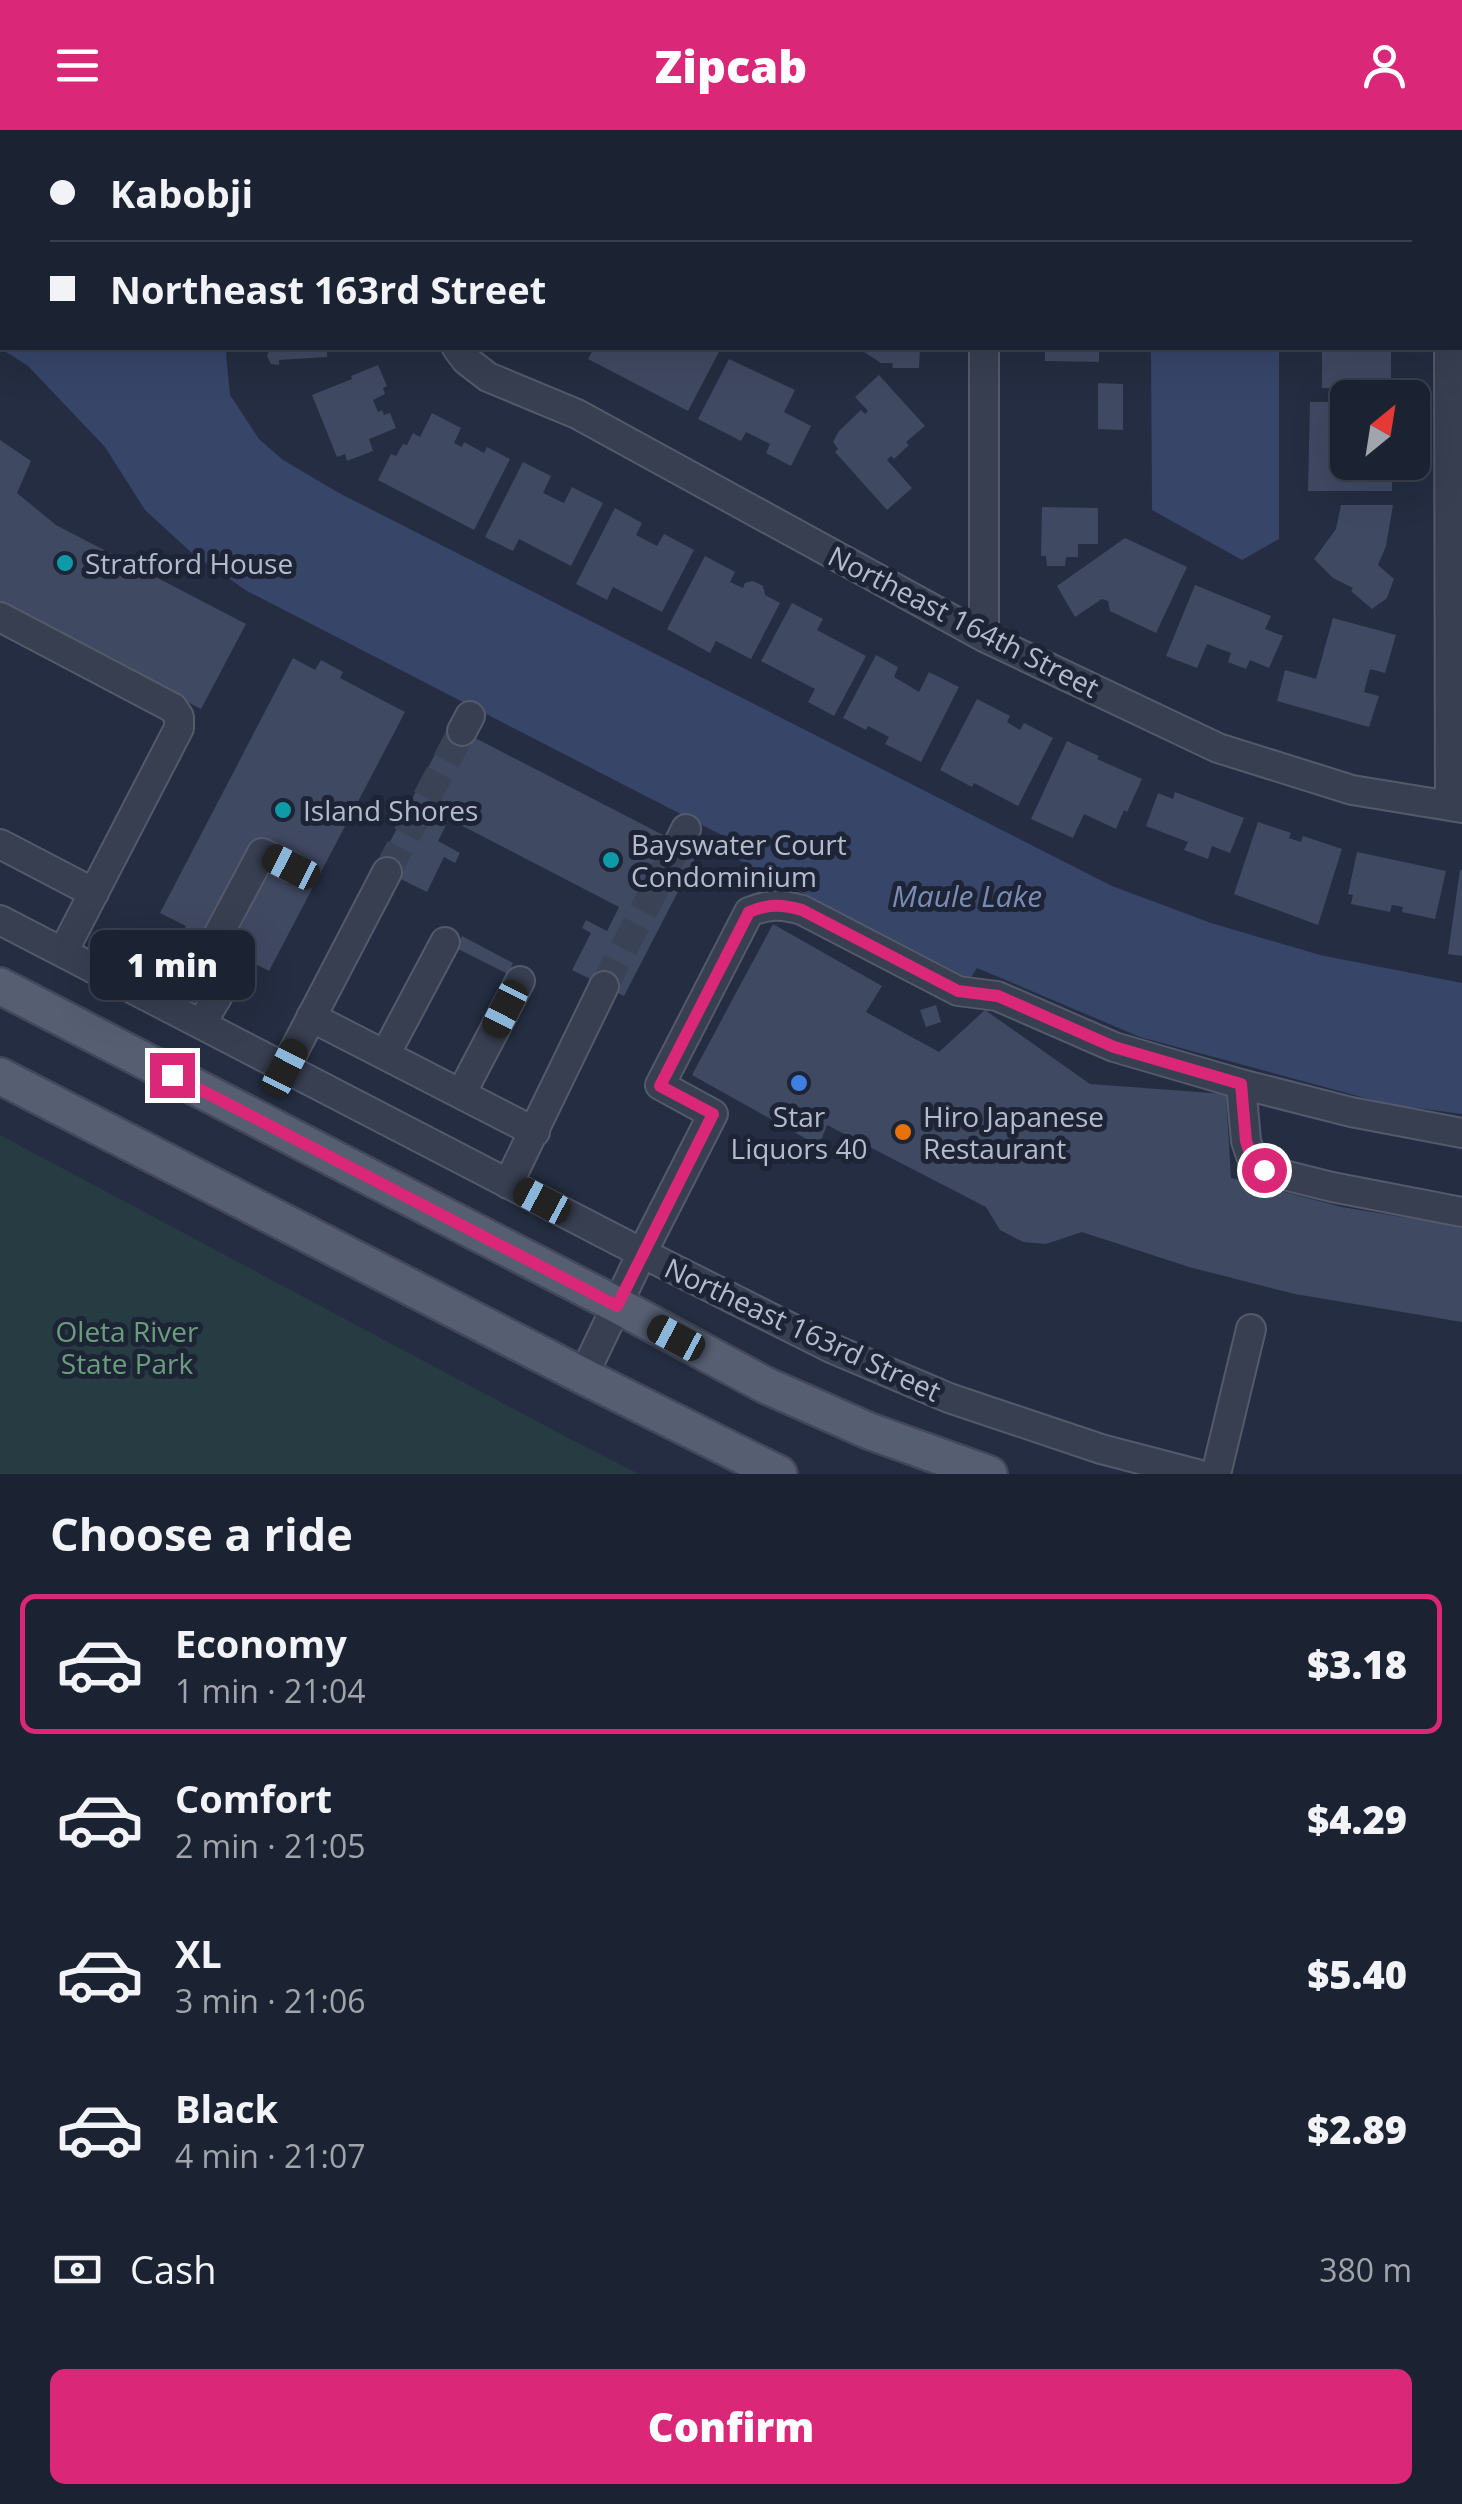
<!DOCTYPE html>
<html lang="en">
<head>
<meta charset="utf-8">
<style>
	body { margin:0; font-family:"Open Sans",sans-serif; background:#282f3d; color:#f1f3f6; height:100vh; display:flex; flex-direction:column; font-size:38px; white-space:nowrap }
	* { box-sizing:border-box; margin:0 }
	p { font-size:32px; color:#a0a4ab }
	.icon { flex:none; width:55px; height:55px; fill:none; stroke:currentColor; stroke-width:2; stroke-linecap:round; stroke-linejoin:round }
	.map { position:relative; height:1344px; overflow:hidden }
	.side { display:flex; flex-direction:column; background:#1b2231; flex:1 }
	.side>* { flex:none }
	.banner { position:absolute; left:0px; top:0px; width:1462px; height:220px; box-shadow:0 10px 40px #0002,0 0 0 2px #393f4d; display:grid; align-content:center; height:220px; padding:0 50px; background:#1b2231 }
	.needle { width:65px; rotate:30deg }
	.controls { position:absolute; left:1330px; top:250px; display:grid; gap:20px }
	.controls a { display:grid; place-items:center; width:100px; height:100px; border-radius:15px; background:#1b2231; box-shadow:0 10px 40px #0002,0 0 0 2px #393f4d; font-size:50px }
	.end { position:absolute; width:45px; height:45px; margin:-22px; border:12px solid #db2777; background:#fff; box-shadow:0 0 0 5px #fff }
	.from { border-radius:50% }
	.bubble { position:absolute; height:70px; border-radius:15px; background:#1b2231; box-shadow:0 10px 40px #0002,0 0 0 2px #393f4d; font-size:32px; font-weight:800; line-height:70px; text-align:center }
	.car { position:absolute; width:30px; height:60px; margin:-30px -15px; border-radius:12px; box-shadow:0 0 8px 2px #0007; background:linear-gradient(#222 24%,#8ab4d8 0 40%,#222 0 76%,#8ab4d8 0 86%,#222 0) }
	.banner b { display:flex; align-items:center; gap:35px; height:95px; font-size:38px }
	.banner b+b { border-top:2px solid #393f4d }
	.banner i { width:25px; height:25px; background:#f1f3f6 }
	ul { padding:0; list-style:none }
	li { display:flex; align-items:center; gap:30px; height:140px; margin:0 20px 15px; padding:0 30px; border:5px solid transparent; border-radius:15px }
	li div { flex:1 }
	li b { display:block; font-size:38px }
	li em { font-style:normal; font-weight:800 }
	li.active { border-color:#db2777 }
	li>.icon { width:90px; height:90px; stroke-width:1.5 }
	h2 { padding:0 50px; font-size:45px; line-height:120px }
	.pay { display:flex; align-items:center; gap:25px; height:110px; padding:0 50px; font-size:38px }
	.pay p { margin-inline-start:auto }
	.button { display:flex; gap:20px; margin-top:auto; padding:20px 50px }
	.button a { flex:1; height:115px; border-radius:15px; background:#db2777; color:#fff; font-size:40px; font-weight:800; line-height:115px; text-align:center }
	header { display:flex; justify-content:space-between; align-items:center; height:130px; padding:0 50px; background:#db2777; color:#fff; font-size:45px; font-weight:800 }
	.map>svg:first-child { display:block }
	.green { fill:#263c42 }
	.water { fill:#374569 }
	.building { fill:#404962 }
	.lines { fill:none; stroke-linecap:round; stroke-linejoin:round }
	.minor-tunnel { stroke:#3a4256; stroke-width:28; stroke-dasharray:28 14; stroke-linecap:butt }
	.minor-casing { stroke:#535a6b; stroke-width:32 }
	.major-casing { stroke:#42485a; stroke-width:40 }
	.minor { stroke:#383f51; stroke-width:28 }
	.major { stroke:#565e71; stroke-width:35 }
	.route { stroke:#db2777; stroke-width:12 }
	.culture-dot { fill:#0f9aa8; stroke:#1d2436; stroke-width:4 }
	.shop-dot { fill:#3f7fe0; stroke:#1d2436; stroke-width:4 }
	.food-dot { fill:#e8710a; stroke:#1d2436; stroke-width:4 }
	.labels { text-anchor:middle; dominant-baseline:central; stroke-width:10; stroke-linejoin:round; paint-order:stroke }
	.poi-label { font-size:28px; fill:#b5bbcb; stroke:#1d2436; text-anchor:start }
	.street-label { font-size:28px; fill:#b5bbcb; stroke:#1d2436 }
	.park-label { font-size:28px; fill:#6b9e7d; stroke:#1d2436 }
	.water-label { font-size:30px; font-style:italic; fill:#7b8cb4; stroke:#1d2436 }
</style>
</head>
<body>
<header><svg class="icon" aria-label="menu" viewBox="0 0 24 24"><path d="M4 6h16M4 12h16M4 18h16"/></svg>Zipcab<svg class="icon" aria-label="person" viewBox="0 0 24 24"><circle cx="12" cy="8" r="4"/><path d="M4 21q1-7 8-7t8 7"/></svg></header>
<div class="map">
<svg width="1462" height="1344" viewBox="0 0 1462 1344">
	<rect width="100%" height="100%" fill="#242d41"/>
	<path class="green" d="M0 1005 572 1310 639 1344H0Z"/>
	<path class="water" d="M0 0H332L330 2H2V218H228L226 224 230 265 259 309 283 330 339 363 1112 756 1211 793 1320 825 1462 853V984L1387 974 1140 907 977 838 970 849 729 725 735 712 247 461 193 424 145 380 105 317 28 236 0 218Z
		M1151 218H1279V409L1242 430 1152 380Z"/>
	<path class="building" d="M270 218H327V227L279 230V235L271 234 267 226Z
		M594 218H716L720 220 688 281 588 229Z
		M858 218H920L919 238H892L893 233H881Z
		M1045 218H1099V232L1045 231Z
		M1322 218H1391V259L1322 258Z
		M729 229 795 260 784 282 811 296 791 336 766 323 770 314 746 302 741 311 698 289Z
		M378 235 387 256 383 258 385 264 373 270 378 282 382 280 384 285 390 283 396 298 369 309 373 321 347 331 345 324 337 327 312 265 352 249 351 246Z
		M879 245 925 296 906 312 909 315 894 329 891 326 887 330 912 358 887 380 835 322 838 319 833 312 839 301 861 280 865 284 868 281 855 267Z
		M1098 253 1123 254V300L1098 299Z
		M1310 272H1348V332H1392V361H1308Z
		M432 283 461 298 454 313 462 317 464 312 484 323 487 317 510 329 474 400 378 350 391 324 396 326 403 314 407 315 413 303 420 307Z
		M0 310 31 331 17 363 56 395 246 494 201 579 0 472Z
		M523 332 551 346 543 363 564 373 572 357 603 373 571 436 519 409 513 421 485 407Z
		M1341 375H1393L1386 416 1378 435 1394 449 1387 468 1372 479 1351 461 1353 458 1333 448 1314 429 1336 399Z
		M1042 377 1098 378V414H1078V427H1066L1065 436H1047L1046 426H1041Z
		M615 378 642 393 636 405 657 416 664 404 694 420 662 482 613 457 607 470 576 454Z
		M1125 408 1187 437 1156 503 1110 481 1108 471 1102 469 1075 487 1057 456Z
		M705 426 735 442 730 452 743 458 745 453 753 451 763 456 765 465 780 473 751 529 716 511 710 523 667 499Z
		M1195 455 1271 486 1265 499 1283 506 1269 538 1250 530 1246 539 1228 532 1231 523 1207 514 1197 538 1166 526Z
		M792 473 823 489 817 500 866 526 834 586 808 572 815 559 761 531Z
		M1333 488 1396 505 1385 543 1370 539 1364 562 1379 566 1369 597 1277 571 1285 540 1316 549Z
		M876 525 898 537 894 547 919 562 929 542 959 557 921 632 885 614 889 607 868 596 866 600 843 588Z
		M293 528 315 540 321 530 343 542 340 548 405 582 269 841 229 820 245 789 228 779 202 813 182 803 186 796 160 783Z
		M977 569 1010 586 1007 592 1020 600 1024 593 1053 608 1018 676 974 653 972 657 940 640Z
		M450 595 698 723 624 866 572 840 591 803 582 798 586 790 607 801 619 777 449 689 438 711 460 723 455 733 444 727 427 762 377 737Z
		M1067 611 1099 626 1097 629 1142 649 1127 682 1124 680 1116 699 1084 684 1073 708 1031 689Z
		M1175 662 1244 688 1230 723 1212 716 1208 729 1184 720 1188 712 1146 696 1158 663 1173 669Z
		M1258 692 1291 703 1289 708 1301 712 1303 706 1342 719 1318 795 1234 764Z
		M1357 722 1446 741 1435 789 1402 782 1403 777 1392 775 1390 782 1351 774 1353 765 1348 764Z
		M1460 740H1462V826L1448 824Z
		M773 794 882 856 866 882 939 922 985 880 1090 954 1226 964 1231 1048 1342 1077 1462 1097V1192L1295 1164 1189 1137 1082 1102 1046 1114 1023 1112 1000 1100 986 1077 827 995 819 1016 692 945Z
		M462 806 513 833 508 844 456 818Z
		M936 875 941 892 926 897 920 880Z"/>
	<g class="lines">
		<path class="minor-tunnel" d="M387 742 462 601
			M604 856 679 713"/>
		<g class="minor-casing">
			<path id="minor" d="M1448 0V2
				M515 2 516 0
				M984 2V0
				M457 218 466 230 488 247 577 284 984 507 1218 618 1352 660 1462 678
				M1449 218 1450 676
				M0 487 173 578 179 587V598L63 822
				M984 507V218
				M462 601 470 586
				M679 713 686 699
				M0 714 94 763
				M0 790 642 1123 831 1218 949 1268 1101 1319 1197 1344
				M200 839 262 723 291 737
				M226 852 241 826
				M133 859 158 818 226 852 201 894
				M311 887 535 1002
				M385 925 445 812
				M285 938 387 742
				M1241 954 1246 1011 1251 1026 1264 1040 1332 1057 1462 1082
				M461 964 520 851
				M508 1054 604 856
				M583 1246 642 1123 713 984 660 955 749 782C768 774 782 774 802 780L958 861 997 866 1114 917 1241 954 1351 982 1462 1003
				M1216 1344 1251 1199"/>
		</g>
		<g class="major-casing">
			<path id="major" d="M0 856 617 1175 765 1255 869 1301 989 1344
				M0 946 583 1246 779 1344"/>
		</g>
		<use href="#minor" class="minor"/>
		<use href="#major" class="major"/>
	</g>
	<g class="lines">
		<path class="route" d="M172 945 617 1176 713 984 660 956 749 782C768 774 782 774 802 780L958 861 998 866 1114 917 1241 954 1246 1011 1251 1026 1264 1040"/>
	</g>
	<g class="culture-dot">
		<circle cx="65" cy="433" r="10"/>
		<circle cx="283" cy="680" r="10"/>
		<circle cx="611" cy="730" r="10"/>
	</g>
	<circle class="shop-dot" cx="799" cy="953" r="10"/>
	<circle class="food-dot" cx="903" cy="1002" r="10"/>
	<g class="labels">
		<g class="poi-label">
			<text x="85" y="433">Stratford House</text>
			<text x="303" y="680">Island Shores</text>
			<text x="631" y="714">Bayswater Court<tspan x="631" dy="32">Condominium</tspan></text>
			<text x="799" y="986" text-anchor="middle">Star<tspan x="799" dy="32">Liquors 40</tspan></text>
			<text x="923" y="986">Hiro Japanese<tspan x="923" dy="32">Restaurant</tspan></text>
		</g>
		<g class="street-label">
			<text transform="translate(964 491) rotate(27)">Northeast 164th Street</text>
			<text transform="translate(803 1199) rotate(25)">Northeast 163rd Street</text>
		</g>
		<g class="park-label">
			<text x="127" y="1201">Oleta River<tspan x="127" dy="32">State Park</tspan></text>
		</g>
		<g class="water-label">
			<text x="967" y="765">Maule Lake</text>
		</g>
	</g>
</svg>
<div class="controls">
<a><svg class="needle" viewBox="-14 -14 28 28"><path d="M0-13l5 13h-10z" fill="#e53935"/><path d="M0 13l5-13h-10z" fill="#a0a4ab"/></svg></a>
</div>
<i class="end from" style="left:1264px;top:1040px"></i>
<i class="end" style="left:172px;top:945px"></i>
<div class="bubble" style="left:90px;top:800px;width:165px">1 min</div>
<i class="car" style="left:291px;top:737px;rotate:297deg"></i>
<i class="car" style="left:505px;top:879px;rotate:207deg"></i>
<i class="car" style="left:285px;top:938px;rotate:27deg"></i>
<i class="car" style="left:542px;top:1071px;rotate:298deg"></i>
<i class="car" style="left:676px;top:1208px;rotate:298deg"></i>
<div class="banner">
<b><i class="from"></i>Kabobji</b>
<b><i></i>Northeast 163rd Street</b>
</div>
</div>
<section class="side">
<h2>Choose a ride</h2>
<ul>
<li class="active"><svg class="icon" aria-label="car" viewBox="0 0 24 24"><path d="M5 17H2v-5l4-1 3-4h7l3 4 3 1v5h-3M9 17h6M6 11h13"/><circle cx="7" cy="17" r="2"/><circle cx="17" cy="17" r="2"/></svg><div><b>Economy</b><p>1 min · 21:04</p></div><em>$3.18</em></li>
<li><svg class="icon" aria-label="car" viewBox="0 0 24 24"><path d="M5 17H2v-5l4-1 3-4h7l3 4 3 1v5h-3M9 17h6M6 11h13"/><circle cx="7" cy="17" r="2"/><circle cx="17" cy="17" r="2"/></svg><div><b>Comfort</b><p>2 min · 21:05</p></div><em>$4.29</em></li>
<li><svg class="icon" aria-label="car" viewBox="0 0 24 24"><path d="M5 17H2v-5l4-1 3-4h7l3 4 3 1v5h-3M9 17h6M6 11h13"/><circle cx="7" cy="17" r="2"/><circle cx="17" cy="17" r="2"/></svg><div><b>XL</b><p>3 min · 21:06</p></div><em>$5.40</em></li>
<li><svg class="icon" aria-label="car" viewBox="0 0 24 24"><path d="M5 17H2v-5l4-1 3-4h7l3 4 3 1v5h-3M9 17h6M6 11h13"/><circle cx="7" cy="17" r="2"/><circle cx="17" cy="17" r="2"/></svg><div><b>Black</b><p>4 min · 21:07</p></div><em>$2.89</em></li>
</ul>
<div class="pay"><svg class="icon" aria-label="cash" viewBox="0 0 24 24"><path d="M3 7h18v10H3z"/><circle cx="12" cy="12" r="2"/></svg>Cash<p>380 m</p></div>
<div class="button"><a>Confirm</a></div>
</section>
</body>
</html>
